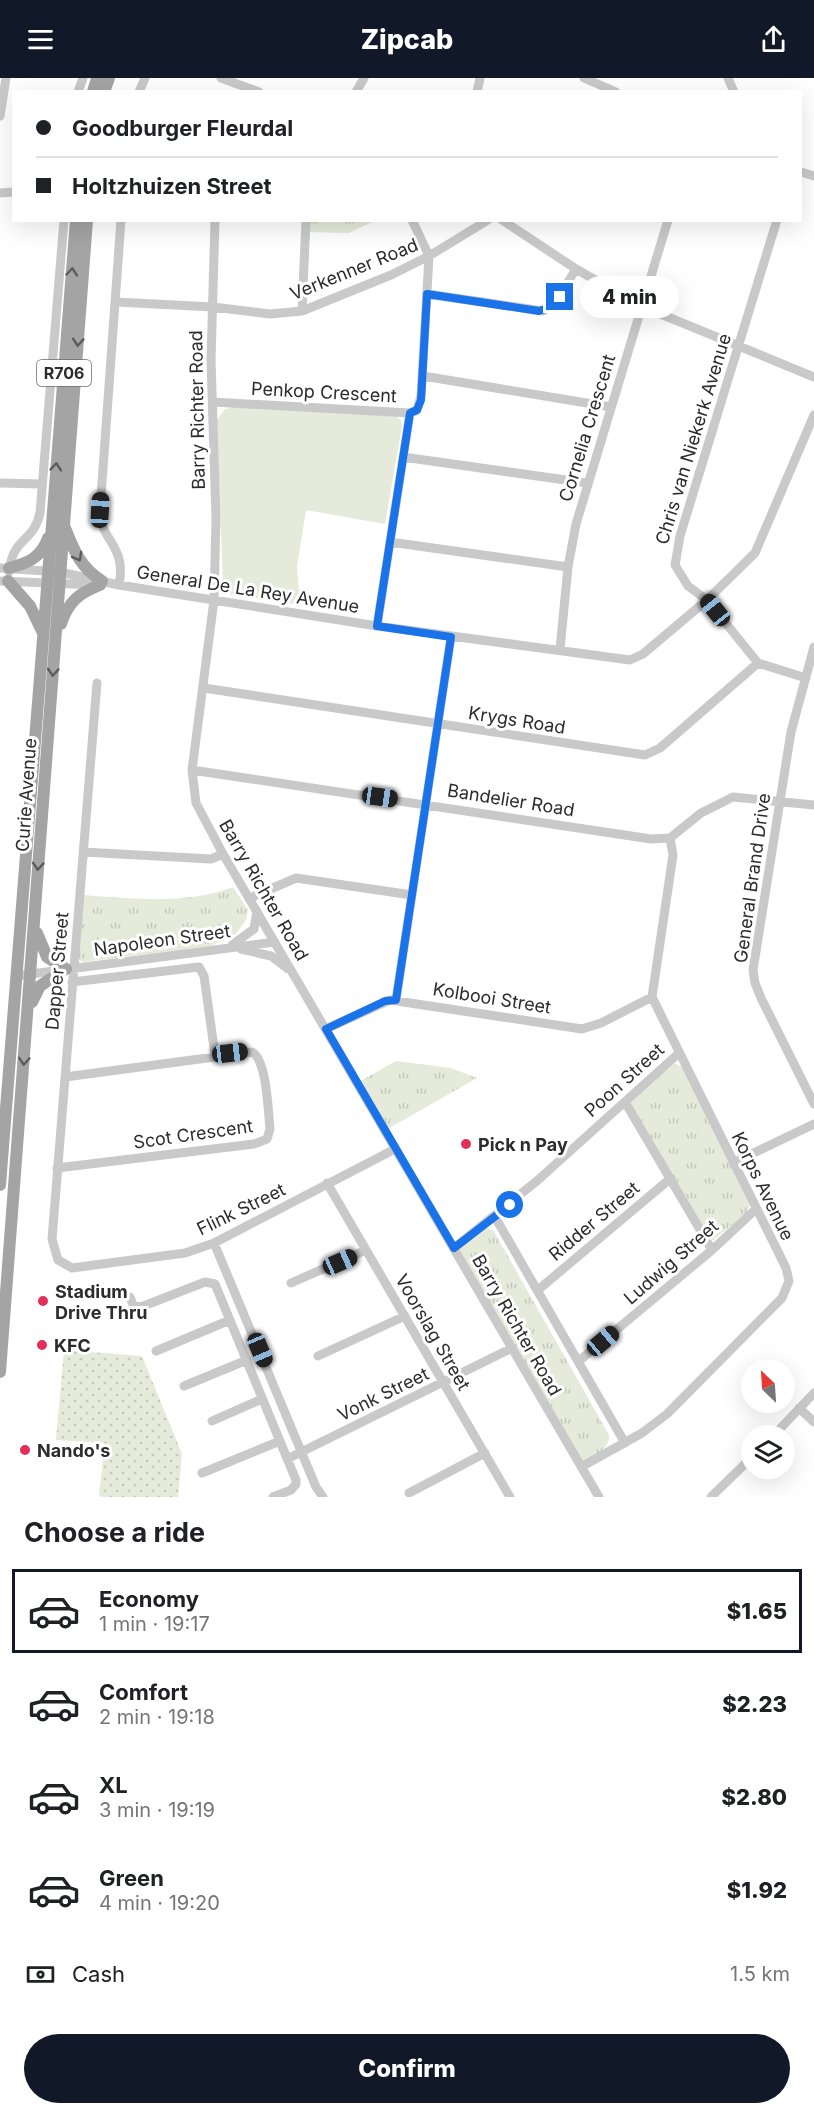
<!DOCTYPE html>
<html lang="en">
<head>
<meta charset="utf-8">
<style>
	body { margin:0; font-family:Inter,sans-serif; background:#f2f2f2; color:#202124; height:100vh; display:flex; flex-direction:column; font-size:22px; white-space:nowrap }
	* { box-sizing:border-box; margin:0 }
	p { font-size:20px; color:#757577 }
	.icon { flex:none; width:33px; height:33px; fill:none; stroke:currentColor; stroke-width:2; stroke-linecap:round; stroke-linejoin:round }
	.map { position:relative; height:1419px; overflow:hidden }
	.side { display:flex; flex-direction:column; background:#fff; flex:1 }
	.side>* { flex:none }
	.hud { position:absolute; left:12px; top:12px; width:790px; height:132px; border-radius:0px; box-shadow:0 6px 24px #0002; display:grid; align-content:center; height:132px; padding:0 24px; background:#fff }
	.needle { width:39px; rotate:335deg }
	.controls { position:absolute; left:741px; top:1281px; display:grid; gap:12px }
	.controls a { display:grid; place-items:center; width:54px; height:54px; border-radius:50%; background:#fff; box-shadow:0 6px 24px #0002; font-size:30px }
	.end { position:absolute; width:27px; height:27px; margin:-14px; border:8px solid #1a73e8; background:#fff; box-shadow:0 0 0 3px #fff }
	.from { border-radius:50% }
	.bubble { position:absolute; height:42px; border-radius:21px; background:#fff; box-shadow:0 6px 24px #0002; font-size:20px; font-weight:800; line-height:42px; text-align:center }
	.car { position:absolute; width:18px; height:36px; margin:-18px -9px; border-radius:8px; box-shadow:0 0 4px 2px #0007; background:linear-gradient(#222 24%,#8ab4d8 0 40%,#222 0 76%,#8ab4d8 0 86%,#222 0) }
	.hud b { display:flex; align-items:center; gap:21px; height:57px; font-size:22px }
	.hud b+b { border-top:2px solid #e0e0e0 }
	.hud i { width:15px; height:15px; background:#202124 }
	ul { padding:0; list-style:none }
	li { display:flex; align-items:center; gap:18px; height:84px; margin:0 12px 9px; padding:0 12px; border:3px solid transparent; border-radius:0px }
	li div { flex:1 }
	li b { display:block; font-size:22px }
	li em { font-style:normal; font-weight:800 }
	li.on { border-color:#111827 }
	li>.icon { width:54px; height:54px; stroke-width:1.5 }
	h2 { padding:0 24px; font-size:27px; line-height:72px }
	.pay { display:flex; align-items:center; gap:15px; height:66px; padding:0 24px; font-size:22px }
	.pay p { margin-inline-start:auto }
	.action { display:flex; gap:12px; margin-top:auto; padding:12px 24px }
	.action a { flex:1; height:69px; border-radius:36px; background:#111827; color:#fff; font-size:24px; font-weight:800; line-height:69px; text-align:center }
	header { display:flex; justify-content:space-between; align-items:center; height:78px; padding:0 24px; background:#111827; color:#fff; font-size:27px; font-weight:800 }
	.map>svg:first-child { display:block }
	.grass { fill:url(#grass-dots) }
	.park { fill:url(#park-tufts) }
	.pitch { fill:#e5eada }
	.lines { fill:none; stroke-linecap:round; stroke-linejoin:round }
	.minor { stroke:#c9c9c9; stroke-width:9 }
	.major { stroke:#a4a4a4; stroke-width:12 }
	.oneway { stroke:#5c5c5c }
	.route { stroke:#1a73e8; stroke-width:8 }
	.poi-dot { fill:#e32e5a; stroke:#fff; stroke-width:2 }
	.labels { text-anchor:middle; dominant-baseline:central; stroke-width:6; stroke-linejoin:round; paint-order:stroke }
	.shield { fill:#fff; stroke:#6b6b6b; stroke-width:1.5 }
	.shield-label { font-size:16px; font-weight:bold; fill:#2c2c2c }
	.street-label { font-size:18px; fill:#2c2c2c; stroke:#fff }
	.poi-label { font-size:18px; font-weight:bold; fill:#2c2c2c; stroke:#fff; text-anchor:start }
</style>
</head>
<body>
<header><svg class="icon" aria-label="menu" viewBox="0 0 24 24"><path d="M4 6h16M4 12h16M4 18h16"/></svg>Zipcab<svg class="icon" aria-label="share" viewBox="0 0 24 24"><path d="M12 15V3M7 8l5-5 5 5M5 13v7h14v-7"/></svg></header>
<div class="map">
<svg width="814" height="1419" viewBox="0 0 814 1419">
	<defs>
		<pattern id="grass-dots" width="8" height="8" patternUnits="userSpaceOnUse" patternTransform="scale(1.5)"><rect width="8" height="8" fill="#e5eada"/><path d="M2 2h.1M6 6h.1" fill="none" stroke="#c5c9bb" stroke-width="1.8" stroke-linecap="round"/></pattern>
		<pattern id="park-tufts" width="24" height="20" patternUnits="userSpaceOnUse" patternTransform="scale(1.5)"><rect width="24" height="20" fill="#e5eada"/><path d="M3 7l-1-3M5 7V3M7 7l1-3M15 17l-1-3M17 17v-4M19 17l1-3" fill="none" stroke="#c5c9bb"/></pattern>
	</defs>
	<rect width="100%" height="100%" fill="#fff"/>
	<path class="grass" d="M64 1272 142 1278 182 1376 178 1419H102L99 1417 105 1365 56 1362Z"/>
	<path class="park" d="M310 143H374L349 155 309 154Z
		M233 809 248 832 246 842 236 856 211 868 82 884 77 879 83 817C132 821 186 827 233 809Z
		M396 983 451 990 477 1000 386 1052 359 1004Z
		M675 985 683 990 750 1126 747 1135 713 1162 707 1160 630 1027 631 1022Z
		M485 1149 493 1152 609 1357C610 1372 594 1377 583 1383L459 1173 461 1169Z"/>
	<path class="pitch" d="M234 329 395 338 401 342 402 348 385 446 306 432 297 488 300 527 228 516 223 508 217 342 225 331Z"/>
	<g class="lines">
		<path class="minor" d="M221 0 259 14
			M584 0 616 14
			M728 0 734 14
			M78 14 83 0
			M139 14 145 0
			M356 14 364 0
			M477 14 480 0
			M0 38 6 0
			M801 94 814 98
			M0 115 14 114
			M215 142 211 282 216 441 214 522 192 692 196 725 223 776 599 1419
			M502 142 576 191 641 228 814 299
			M777 142 680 458 675 487 688 508 707 522 758 585 806 600
			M427 216 543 233 555 225 576 191
			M116 224 213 229 270 236 302 233 391 197 429 178 488 142
			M302 233 306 142
			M423 298 611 329
			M213 324 410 335 417 332 421 318 429 178 412 142
			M403 379 587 405
			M0 405 41 406
			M390 464 568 489
			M0 490 60 494 119 507 377 548 630 582 643 576 707 522 755 475 814 337
			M9 494C13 458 33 466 40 435L64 142
			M0 503 96 507
			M119 507C127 466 100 464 100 432L121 142
			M377 548 410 335
			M814 569 791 654 753 892 755 905 761 920 814 1026
			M560 571 568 489 576 446 668 142
			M97 605 52 1161 58 1182 72 1190 185 1175 214 1165 395 1071
			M204 610 645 677 660 670 758 585
			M192 692 651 761 670 760 701 735 733 719 814 727
			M83 774 211 781 223 776
			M250 820 296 800 412 817
			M232 867 254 851 257 833
			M241 871 271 878 288 891
			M16 898 275 864
			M72 904 199 889 204 898 215 977
			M396 922 451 559
			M326 951 390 922 582 951 601 945 652 919
			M625 1024 712 1172
			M733 1085 814 1046
			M57 1090 254 1066 267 1061 270 1051C268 1033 267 982 252 974L65 999
			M327 1105 510 1419
			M495 1139 625 1365
			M214 1165 316 1409 323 1419
			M454 1170 538 1102 679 975
			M291 1205 366 1172
			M538 1212 671 1100
			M130 1219 133 1227 141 1229 205 1204 215 1206 296 1402V1406L291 1412 273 1419
			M156 1273 230 1242
			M318 1278 405 1238
			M579 1283 712 1172 755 1132
			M184 1308 247 1282
			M799 1330 814 1344
			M212 1343 262 1321
			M773 1358 814 1315
			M287 1381 510 1271
			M581 1389 642 1355 667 1336 782 1220 789 1203 786 1190 652 919 673 777 670 760
			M202 1395 280 1363
			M409 1415 485 1375
			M711 1419 752 1379"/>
		<path class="major" d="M93 14 97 0
			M104 14 109 0
			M65 450C74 473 81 490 102 503
			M9 490C28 485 41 480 48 460
			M8 503 30 528 42 553
			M61 546C68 524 79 515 100 507
			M37 855 47 879 66 891
			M32 924 40 908 64 892
			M0 1107 76 142
			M0 1294 87 142"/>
	</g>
	<defs><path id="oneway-chevron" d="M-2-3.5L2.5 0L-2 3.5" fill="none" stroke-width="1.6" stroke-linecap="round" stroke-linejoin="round" transform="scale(1.5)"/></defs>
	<g class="oneway">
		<use href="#oneway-chevron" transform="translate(72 194) rotate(-85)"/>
		<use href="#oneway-chevron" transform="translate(78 264) rotate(94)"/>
		<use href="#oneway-chevron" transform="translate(56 389) rotate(-85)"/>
		<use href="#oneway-chevron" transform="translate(78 479) rotate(61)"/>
		<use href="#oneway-chevron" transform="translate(53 594) rotate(94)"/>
		<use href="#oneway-chevron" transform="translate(38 788) rotate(94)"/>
		<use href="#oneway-chevron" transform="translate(24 983) rotate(94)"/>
	</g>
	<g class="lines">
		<path class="route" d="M510 1127 454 1170 326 951 385 923 396 922 451 559 377 548 410 335 417 332 421 322 427 216 539 233 551 229 560 219"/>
	</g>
	<g class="poi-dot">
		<circle cx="466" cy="1066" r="6"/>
		<circle cx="43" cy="1223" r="6"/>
		<circle cx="42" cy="1267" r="6"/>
		<circle cx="25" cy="1372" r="6"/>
	</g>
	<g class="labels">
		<rect class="shield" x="37" y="282" width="54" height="26" rx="4.5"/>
		<g class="shield-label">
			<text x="64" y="295">R706</text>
		</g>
		<g class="street-label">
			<text transform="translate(354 191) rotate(-22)">Verkenner Road</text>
			<text transform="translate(324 314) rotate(3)">Penkop Crescent</text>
			<text transform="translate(197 332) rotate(-91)">Barry Richter Road</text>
			<text transform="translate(587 350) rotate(-73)">Cornelia Crescent</text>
			<text transform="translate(693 361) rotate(-73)">Chris van Niekerk Avenue</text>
			<text transform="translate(248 511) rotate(9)">General De La Rey Avenue</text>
			<text transform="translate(517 642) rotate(9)">Krygs Road</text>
			<text transform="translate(26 717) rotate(-86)">Curie Avenue</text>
			<text transform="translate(511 722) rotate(9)">Bandelier Road</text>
			<text transform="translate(752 800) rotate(-82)">General Brand Drive</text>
			<text transform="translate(264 812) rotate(60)">Barry Richter Road</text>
			<text transform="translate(162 862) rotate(-8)">Napoleon Street</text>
			<text transform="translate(57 893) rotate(-85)">Dapper Street</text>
			<text transform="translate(492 920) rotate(9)">Kolbooi Street</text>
			<text transform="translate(624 1002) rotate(-42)">Poon Street</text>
			<text transform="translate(193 1056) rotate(-8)">Scot Crescent</text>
			<text transform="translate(763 1108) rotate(64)">Korps Avenue</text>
			<text transform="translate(241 1131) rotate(-26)">Flink Street</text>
			<text transform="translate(594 1143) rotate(-40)">Ridder Street</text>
			<text transform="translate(671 1184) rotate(-41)">Ludwig Street</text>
			<text transform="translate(517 1247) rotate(60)">Barry Richter Road</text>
			<text transform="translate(433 1254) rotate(60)">Voorslag Street</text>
			<text transform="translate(383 1316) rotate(-26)">Vonk Street</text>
		</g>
		<g class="poi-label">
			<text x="478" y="1066">Pick n Pay</text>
			<text x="55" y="1213">Stadium<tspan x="55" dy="21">Drive Thru</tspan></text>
			<text x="54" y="1267">KFC</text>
			<text x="37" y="1372">Nando's</text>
		</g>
	</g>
</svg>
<div class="controls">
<a><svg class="needle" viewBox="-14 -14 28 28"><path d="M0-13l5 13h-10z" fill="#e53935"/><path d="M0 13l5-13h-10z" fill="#757577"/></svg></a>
<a><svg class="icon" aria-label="layers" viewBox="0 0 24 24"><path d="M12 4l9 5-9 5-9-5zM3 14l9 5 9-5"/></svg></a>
</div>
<i class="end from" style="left:510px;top:1127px"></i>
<i class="end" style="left:560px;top:219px"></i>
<div class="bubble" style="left:580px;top:198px;width:99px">4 min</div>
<i class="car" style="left:100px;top:432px;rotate:3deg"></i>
<i class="car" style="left:715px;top:532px;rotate:321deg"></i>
<i class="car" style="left:380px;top:719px;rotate:98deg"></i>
<i class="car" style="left:230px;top:975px;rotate:83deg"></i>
<i class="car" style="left:340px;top:1184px;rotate:66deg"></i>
<i class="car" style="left:603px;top:1263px;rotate:50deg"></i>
<i class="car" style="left:260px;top:1272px;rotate:157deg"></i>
<div class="hud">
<b><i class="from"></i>Goodburger Fleurdal</b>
<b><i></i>Holtzhuizen Street</b>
</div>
</div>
<section class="side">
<h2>Choose a ride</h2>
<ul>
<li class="on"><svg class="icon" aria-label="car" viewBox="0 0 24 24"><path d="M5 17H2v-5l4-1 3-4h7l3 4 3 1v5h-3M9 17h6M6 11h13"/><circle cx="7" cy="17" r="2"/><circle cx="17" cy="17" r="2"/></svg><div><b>Economy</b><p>1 min · 19:17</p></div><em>$1.65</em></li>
<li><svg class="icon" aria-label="car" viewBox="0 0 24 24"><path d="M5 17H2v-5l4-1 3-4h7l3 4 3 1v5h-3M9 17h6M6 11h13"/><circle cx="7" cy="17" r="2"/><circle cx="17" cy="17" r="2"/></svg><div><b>Comfort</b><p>2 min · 19:18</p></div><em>$2.23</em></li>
<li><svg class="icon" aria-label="car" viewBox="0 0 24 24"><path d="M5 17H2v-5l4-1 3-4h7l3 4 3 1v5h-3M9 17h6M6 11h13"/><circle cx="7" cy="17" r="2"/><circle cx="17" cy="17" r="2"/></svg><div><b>XL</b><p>3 min · 19:19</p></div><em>$2.80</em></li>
<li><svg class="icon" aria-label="car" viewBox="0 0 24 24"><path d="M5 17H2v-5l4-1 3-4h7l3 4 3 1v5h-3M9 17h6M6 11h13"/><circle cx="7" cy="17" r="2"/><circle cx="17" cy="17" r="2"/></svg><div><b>Green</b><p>4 min · 19:20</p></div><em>$1.92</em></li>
</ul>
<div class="pay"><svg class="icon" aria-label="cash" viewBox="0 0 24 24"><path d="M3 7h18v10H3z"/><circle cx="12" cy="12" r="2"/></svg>Cash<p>1.5 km</p></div>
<div class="action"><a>Confirm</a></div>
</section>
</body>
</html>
